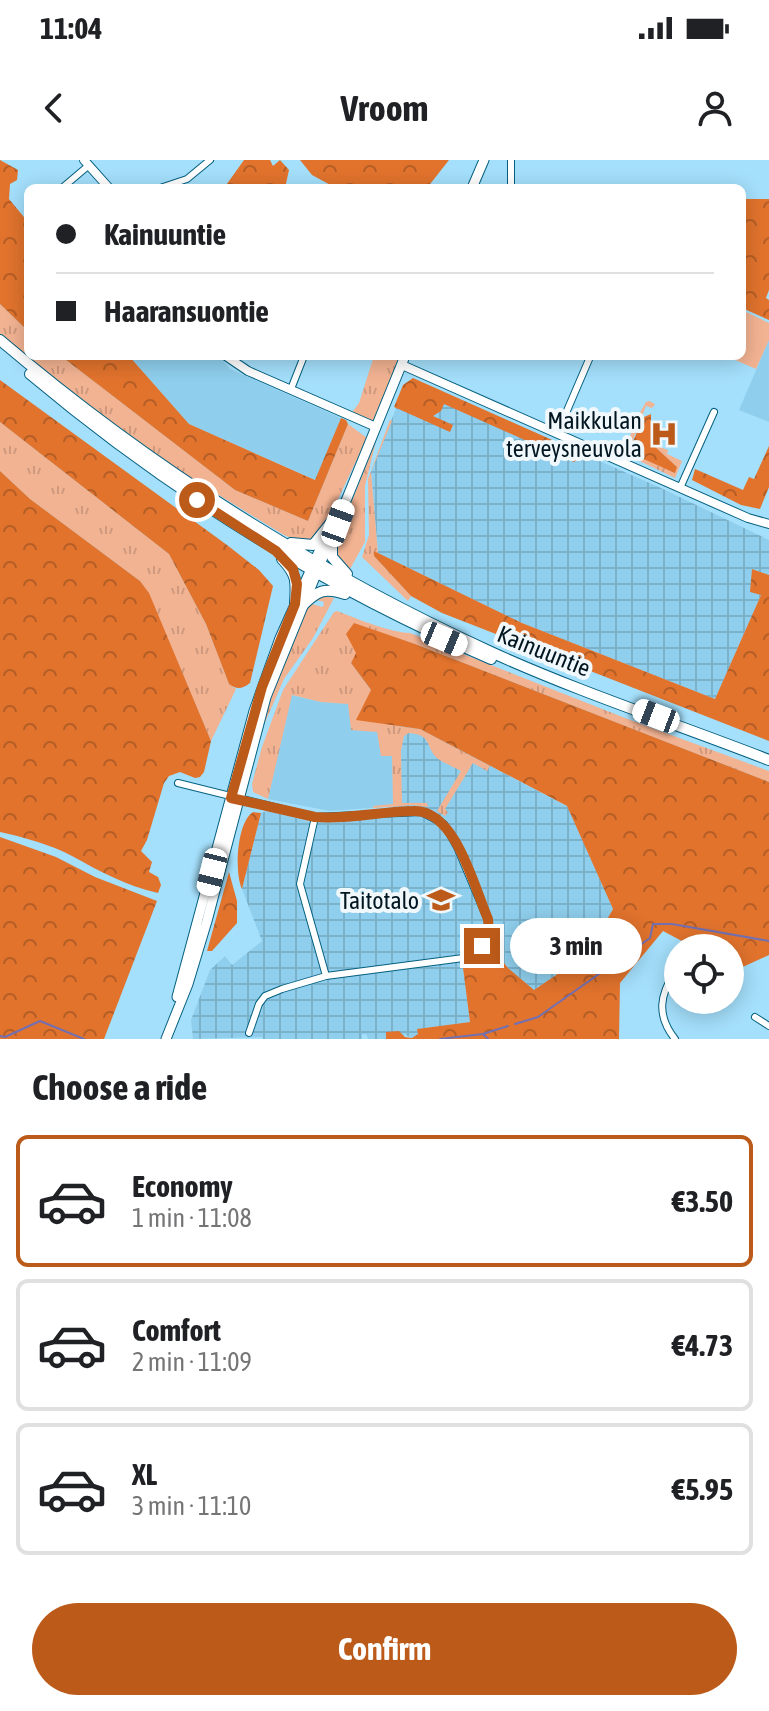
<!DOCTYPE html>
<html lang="en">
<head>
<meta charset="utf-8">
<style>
	body { margin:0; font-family:"Asap Condensed",sans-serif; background:#f6f6f6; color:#202124; height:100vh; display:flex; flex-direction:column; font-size:30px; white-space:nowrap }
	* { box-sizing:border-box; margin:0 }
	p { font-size:26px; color:#757577 }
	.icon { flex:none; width:44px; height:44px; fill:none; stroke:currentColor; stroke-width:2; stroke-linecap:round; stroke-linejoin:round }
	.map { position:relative; height:879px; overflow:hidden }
	.details { display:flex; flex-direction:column; background:#fff; flex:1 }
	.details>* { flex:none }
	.top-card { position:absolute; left:24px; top:24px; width:722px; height:176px; border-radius:12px; box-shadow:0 4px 20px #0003; display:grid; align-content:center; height:176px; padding:0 32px; background:#fff }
	.buttons { position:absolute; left:664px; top:774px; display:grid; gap:16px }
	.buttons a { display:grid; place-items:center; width:80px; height:80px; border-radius:50%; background:#fff; box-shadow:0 4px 20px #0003; font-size:40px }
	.end { position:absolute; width:36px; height:36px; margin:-18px; border:10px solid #bb5a19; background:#fff; box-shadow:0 0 0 4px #fff }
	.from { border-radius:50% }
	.bubble { position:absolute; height:56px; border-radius:28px; background:#fff; box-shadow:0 4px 20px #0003; font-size:26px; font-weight:700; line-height:56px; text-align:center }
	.car { position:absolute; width:24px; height:48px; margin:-24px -12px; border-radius:10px; box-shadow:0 0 6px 2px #0007; background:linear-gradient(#fff 24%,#345 0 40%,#fff 0 76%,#345 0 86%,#fff 0) }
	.top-card b { display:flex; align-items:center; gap:28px; height:76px; font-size:30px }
	.top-card b+b { border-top:2px solid #e0e0e0 }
	.top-card i { width:20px; height:20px; background:#202124 }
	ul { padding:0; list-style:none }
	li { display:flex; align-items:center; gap:24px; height:132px; margin:0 16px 12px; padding:0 16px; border:4px solid #e0e0e0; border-radius:12px }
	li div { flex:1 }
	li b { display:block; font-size:30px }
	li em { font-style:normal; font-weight:700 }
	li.selected { border-color:#bb5a19 }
	li>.icon { width:72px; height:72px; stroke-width:1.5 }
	h2 { padding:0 32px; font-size:36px; line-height:96px }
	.button { display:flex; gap:16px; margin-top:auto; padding:16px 32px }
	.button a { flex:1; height:92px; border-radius:48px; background:#bb5a19; color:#fff; font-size:32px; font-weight:700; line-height:92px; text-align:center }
	.status { display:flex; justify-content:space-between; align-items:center; height:56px; padding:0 40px; background:#fff; direction:ltr }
	.status svg { height:22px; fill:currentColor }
	header { display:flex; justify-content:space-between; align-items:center; height:104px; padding:0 32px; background:#fff; font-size:36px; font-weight:700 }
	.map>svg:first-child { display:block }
	.built { fill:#8fcfed }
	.industrial { fill:url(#industrial-grid) }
	.grass { fill:url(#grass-tufts) }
	.forest { fill:url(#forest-crowns) }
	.park { fill:#f2b392 }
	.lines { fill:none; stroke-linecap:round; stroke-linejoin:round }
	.stream { stroke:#7270b1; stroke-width:2 }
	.minor-casing { stroke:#04607f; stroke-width:8 }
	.tertiary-casing { stroke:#04607f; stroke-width:10 }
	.secondary-casing { stroke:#04607f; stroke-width:11 }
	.trunk-casing { stroke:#04607f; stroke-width:12 }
	.minor { stroke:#fff; stroke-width:6 }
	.tertiary { stroke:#fff; stroke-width:8 }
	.secondary { stroke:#fff; stroke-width:9 }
	.trunk { stroke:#fff; stroke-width:10 }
	.route { stroke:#bb5a19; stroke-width:10 }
	.labels { text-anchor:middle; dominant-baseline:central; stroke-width:8; stroke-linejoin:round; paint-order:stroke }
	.poi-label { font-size:24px; fill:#011620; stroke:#f1f8fb; text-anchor:end }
	.street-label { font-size:24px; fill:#011620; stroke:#f1f8fb }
</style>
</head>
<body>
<div class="status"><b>11:04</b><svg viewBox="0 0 49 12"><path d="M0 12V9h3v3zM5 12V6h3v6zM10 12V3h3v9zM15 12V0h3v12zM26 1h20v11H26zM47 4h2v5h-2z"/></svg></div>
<header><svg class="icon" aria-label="back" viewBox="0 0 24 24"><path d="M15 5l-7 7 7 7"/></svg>Vroom<svg class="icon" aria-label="person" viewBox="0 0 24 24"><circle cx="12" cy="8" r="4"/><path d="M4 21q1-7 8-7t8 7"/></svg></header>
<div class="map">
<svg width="769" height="879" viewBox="0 0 769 879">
	<defs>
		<pattern id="industrial-grid" width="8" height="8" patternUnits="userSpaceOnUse" patternTransform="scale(2)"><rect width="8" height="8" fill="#8fcfed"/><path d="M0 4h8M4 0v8" fill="none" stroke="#7ab1cb"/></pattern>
		<pattern id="grass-tufts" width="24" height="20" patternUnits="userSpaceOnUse" patternTransform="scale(2)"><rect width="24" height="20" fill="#f2b392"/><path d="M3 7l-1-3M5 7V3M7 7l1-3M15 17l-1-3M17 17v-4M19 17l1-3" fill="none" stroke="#ce997e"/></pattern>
		<pattern id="forest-crowns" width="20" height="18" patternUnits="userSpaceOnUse" patternTransform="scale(2)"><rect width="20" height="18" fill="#e1732d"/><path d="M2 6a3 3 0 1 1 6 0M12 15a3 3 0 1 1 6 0" fill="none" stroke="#b45d26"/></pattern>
	</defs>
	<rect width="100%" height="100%" fill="#a4dffb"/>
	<path class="built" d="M769 180V262L739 250Z
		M129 196H219L230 209 341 258 316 320 189 264Z
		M291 535 321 542 349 544 397 566 398 646 330 651 268 639Z"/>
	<path class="industrial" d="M420 222 661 328 769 380V415L752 409 753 421 761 435 715 539 522 463 378 393 371 312 404 228Z
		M397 566 420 569 568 647 613 749 587 794 534 830 508 808 491 786 478 801 463 808 470 862 418 869V874L412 878 400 873H386V879H368L366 874 362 875V879H263L262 877 193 879 191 860 210 810 225 796 232 805 262 781 242 729 261 653 267 651 311 662 399 657Z"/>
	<path class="grass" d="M0 144 28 171V196H61L235 330 308 361 348 264 367 278 323 371C309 384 301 382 284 375L163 301 59 224 0 174Z
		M374 196H399L376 259 372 261 351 254 359 243Z
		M649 241 655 244 652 248 646 246 628 292 677 307 653 285 656 279 654 285 668 290 667 294 682 301 675 318 625 294 634 263 646 242Z
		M390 260 392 261 371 312 378 393 374 391V396L411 436 408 441 362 397 369 375 368 319Z
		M0 262 169 394 206 464 229 524 236 529 211 581 148 433 140 421 30 339 0 311Z
		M376 281 365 326V382L350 409 339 402 334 386Z
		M316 435 334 438 313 478 284 519 263 567 266 548 308 447 312 444 323 447 324 442 316 440Z
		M337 451C360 460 389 472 410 473L625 558 769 611V622L415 484 354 464 357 493 351 503 397 566 420 569 490 606 487 611 473 603 445 649 448 652 445 656 437 651 461 611C454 607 443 603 437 598 425 587 433 575 409 573L404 576 401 591 402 643H427L428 647 413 645 373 648V646L393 644 392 596H381L377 572 351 570 348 544 321 542 292 535 268 639 253 632 252 624 262 587 283 530 334 452Z"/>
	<path class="forest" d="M0 0 18 10 17 20 10 24 9 39 28 62V171L0 144Z
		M244 0H270L273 6 280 0 289 10 285 28H224Z
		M300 0H449L427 28H336L312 15Z
		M742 39H769V130L766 138 769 140V160L742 148Z
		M61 196H129L189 264 315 320 341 258 346 260 348 264 308 361 235 330Z
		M413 218 579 292 577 300 574 302 444 244 441 251 433 256 453 265 450 272 394 247 403 225Z
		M0 220 227 385 259 410 273 426 250 523C242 529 237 530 229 524L206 464 169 394 0 262Z
		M651 254V270L658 272 653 285 677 307 675 313 628 292 644 257Z
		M769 286V327L760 349 741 345 692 320 695 309 743 330 749 317 754 319Z
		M0 311 30 339 140 421 149 433 211 581 204 612 200 617 195 618 180 612 169 616 164 623 147 680 141 691 152 702 149 712 158 717 161 725 158 733C127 726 99 711 72 696 52 685 23 677 0 672Z
		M374 391 522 463 715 539 761 435 750 432 752 409 769 415V581L442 453 411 436 374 396Z
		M354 463 415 484 769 622V795L736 810 730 807V788H695L663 771 620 823 619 879H386V872L399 871 405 877 412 878 418 874 417 869 470 862 463 808 478 801 491 786 508 808 534 830 587 794 613 749 567 646 420 569 356 560 371 530 351 503 356 493 346 474Z
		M253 652 261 653 242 729C234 712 237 662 253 652Z
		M0 677 56 697 95 717 157 741 104 879H0Z
		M229 712 237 741V763L212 791H207Z"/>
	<path class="park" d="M742 150 769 163V180L756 209 726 196H742Z"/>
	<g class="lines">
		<path class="stream" d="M515 864 538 857 650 778 653 764H672L769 781
			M483 874 508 866
			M0 876 5 877 40 861 84 879
			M440 879 483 874 488 879"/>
		<g class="minor-casing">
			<path id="minor" d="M511 0V28
				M62 28 88 6
				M160 28 187 19 210 0
				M291 229 304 196
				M557 274 590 197
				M680 328 714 252
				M178 623 315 657 421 652 444 664 457 687 489 763 487 778 471 797 326 816 282 829 265 836 259 844 249 873
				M315 657 300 724 326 816
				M675 811C660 835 656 855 675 879
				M755 857 769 866"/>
		</g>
		<g class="tertiary-casing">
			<path id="tertiary" d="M84 0 109 28
				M226 196 248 211 376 267
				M402 205 748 358 769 364"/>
		</g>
		<g class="secondary-casing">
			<path id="secondary" d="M472 28 484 0
				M177 837 254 551 280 478 329 369
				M166 879 188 824 207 761 266 537 405 196"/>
		</g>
		<g class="trunk-casing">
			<path id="trunk" d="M0 180C148 306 315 411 491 492 581 533 677 564 769 600
				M30 214C169 331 324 427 491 499
				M332 381V397L347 414
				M291 383 313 385 333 360
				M282 399C298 416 296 422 295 444
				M302 446C317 431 324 427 345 434"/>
		</g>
		<use href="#minor" class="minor"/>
		<use href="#tertiary" class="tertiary"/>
		<use href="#secondary" class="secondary"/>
		<use href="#trunk" class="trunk"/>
	</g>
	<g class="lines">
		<path class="route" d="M197 340 276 391 293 409 297 424 295 444 262 527 231 638 315 657C349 660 381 651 415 651 456 651 474 727 488 759L489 773 482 786"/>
	</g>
	<defs>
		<g id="hospital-bare" transform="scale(2.16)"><path d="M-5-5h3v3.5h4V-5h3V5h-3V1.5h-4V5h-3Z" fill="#bb5a19" stroke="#f1f8fb" stroke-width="2.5" paint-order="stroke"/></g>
		<g id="school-bare" transform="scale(2.16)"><path d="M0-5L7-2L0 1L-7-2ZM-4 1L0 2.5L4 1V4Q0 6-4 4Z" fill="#bb5a19" stroke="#f1f8fb" stroke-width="2.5" paint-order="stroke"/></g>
	</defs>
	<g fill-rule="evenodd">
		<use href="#hospital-bare" x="664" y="274"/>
		<use href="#school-bare" x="441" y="740"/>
	</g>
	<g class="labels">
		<g class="poi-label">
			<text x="642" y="260">Maikkulan<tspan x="642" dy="28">terveysneuvola</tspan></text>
			<text x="419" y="740">Taitotalo</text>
		</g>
		<g class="street-label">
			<text transform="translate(544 491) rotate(22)">Kainuuntie</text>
		</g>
	</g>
</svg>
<div class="buttons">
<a><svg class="icon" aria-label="locate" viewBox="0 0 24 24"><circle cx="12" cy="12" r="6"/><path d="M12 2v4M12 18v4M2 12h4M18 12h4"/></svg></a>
</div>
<i class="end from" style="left:197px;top:340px"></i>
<i class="end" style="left:482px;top:786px"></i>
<div class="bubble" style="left:510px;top:758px;width:132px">3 min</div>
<i class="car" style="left:338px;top:363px;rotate:20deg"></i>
<i class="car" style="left:444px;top:479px;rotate:113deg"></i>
<i class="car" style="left:656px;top:556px;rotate:291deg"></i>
<i class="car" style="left:212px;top:712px;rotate:194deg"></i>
<div class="top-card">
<b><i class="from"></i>Kainuuntie</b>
<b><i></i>Haaransuontie</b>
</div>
</div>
<section class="details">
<h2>Choose a ride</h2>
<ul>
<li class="selected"><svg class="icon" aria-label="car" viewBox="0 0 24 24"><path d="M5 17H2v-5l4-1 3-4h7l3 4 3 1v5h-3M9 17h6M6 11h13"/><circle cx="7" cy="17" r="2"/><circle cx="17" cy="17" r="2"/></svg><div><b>Economy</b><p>1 min · 11:08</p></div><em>€3.50</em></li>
<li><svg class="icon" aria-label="car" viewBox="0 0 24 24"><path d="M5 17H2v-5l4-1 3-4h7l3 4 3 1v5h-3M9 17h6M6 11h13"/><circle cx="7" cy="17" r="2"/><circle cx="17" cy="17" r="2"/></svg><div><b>Comfort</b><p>2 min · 11:09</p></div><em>€4.73</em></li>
<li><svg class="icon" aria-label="car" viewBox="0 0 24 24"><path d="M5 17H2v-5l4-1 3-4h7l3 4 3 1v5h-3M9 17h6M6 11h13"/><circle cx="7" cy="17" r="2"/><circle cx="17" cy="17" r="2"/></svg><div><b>XL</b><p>3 min · 11:10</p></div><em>€5.95</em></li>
</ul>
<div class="button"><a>Confirm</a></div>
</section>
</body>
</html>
